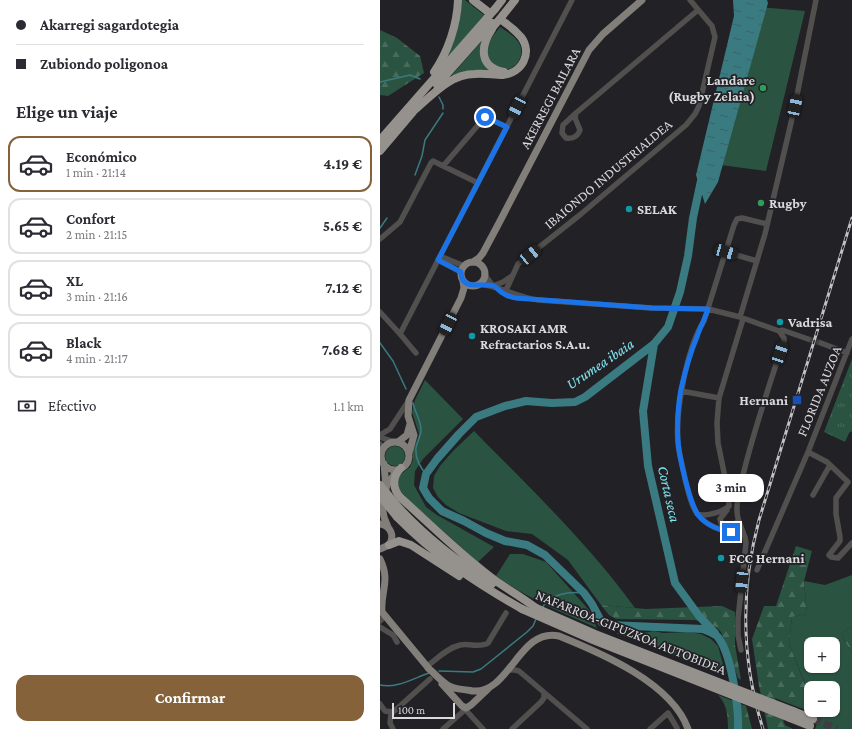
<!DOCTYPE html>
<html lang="es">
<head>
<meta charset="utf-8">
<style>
	body { margin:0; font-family:"Crimson Pro",serif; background:#f7f7f7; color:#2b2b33; height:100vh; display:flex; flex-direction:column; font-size:15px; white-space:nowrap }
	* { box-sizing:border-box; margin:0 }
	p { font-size:13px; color:#7c7c81 }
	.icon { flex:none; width:22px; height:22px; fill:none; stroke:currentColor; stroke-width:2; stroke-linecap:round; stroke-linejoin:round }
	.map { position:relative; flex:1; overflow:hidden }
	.sheet { display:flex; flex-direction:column; background:#fff; width:380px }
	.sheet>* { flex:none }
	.hud { display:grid; align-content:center; height:88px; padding:0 16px; background:#fff }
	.tools { position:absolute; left:424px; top:637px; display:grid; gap:8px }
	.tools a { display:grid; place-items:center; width:36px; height:36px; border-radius:8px; background:#fff; box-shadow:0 1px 3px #0004; font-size:20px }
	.scale { position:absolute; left:12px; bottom:10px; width:63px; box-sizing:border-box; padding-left:4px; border:2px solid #dadadd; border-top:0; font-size:11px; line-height:14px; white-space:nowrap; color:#dadadd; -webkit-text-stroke:3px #222126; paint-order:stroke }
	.end { position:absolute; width:18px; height:18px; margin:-9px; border:5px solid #1a73e8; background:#fff; box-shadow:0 0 0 2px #fff }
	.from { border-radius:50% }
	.bubble { position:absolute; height:28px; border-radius:12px; background:#fff; box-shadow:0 1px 3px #0004; font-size:13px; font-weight:700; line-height:28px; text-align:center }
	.car { position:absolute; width:12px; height:24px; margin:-12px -6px; border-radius:5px; box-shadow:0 0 3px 1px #0007; background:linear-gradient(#222 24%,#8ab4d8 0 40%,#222 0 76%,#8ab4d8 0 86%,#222 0) }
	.hud b { display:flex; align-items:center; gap:14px; height:38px; font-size:15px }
	.hud b+b { border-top:1px solid #e1e1e2 }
	.hud i { width:10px; height:10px; background:#2b2b33 }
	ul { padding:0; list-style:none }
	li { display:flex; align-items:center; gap:12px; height:56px; margin:0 8px 6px; padding:0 8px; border:2px solid #e1e1e2; border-radius:12px }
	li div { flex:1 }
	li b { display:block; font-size:15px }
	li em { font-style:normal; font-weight:700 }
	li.selected { border-color:#856239 }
	li>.icon { width:36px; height:36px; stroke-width:1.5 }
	h2 { padding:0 16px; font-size:18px; line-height:48px }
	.pay { display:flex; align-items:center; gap:10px; height:44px; padding:0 16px; font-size:15px }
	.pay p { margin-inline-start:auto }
	.primary-button { display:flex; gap:8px; margin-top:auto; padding:8px 16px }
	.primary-button a { flex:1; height:46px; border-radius:12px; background:#856239; color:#fff; font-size:16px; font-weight:700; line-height:46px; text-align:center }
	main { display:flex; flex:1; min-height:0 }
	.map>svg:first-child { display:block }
	.green { fill:#2a5441; fill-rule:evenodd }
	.forest { fill:url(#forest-firs) }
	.park { fill:url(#park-tufts) }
	.water { fill:url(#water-ripples) }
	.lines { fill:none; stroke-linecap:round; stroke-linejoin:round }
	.stream { stroke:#397b81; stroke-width:1.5 }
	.river { stroke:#397b81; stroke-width:8 }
	.minor-tunnel { stroke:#3e3d41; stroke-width:5.5; stroke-dasharray:5.5 3; stroke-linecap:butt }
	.highway-tunnel { stroke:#3e3d41; stroke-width:8; stroke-dasharray:8 4; stroke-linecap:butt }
	.minor { stroke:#52504e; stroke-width:5.5 }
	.major { stroke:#827f7a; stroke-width:7 }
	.highway { stroke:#95918c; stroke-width:8 }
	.rail-casing { stroke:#c2c2c5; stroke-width:3 }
	.rail { stroke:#222126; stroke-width:1.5; stroke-dasharray:4.5; stroke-linecap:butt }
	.highway-bridge { stroke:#95918c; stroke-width:8 }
	.route { stroke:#1a73e8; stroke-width:5 }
	.leisure-dot { fill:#2e9e5b; stroke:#222126; stroke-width:1.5 }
	.culture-dot { fill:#0f9aa8; stroke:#222126; stroke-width:1.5 }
	.transit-dot { fill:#1a4fb4; stroke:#222126; stroke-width:1.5 }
	.labels { text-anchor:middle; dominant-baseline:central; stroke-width:3.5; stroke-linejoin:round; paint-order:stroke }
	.poi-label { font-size:14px; font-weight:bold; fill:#dadadd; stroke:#222126; text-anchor:start }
	.street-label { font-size:14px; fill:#dadadd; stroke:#222126 }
	.water-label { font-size:15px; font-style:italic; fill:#80e7f1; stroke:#222126 }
</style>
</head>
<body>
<main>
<section class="sheet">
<div class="hud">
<b><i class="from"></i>Akarregi sagardotegia</b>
<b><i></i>Zubiondo poligonoa</b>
</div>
<h2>Elige un viaje</h2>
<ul>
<li class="selected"><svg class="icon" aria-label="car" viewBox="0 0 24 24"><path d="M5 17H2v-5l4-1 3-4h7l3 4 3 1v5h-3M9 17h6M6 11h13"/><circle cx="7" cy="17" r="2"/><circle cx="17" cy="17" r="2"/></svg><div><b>Económico</b><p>1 min · 21:14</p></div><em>4.19 €</em></li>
<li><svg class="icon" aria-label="car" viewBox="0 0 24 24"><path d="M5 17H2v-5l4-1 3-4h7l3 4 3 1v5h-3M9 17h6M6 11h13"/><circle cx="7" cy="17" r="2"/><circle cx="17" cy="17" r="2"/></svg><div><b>Confort</b><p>2 min · 21:15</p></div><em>5.65 €</em></li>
<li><svg class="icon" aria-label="car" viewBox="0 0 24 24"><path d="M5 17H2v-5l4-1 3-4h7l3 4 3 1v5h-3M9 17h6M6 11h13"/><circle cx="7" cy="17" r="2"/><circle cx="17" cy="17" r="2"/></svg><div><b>XL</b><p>3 min · 21:16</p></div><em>7.12 €</em></li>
<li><svg class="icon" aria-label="car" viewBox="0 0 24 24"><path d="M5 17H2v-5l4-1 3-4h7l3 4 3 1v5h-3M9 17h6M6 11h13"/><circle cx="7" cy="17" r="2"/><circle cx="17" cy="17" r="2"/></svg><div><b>Black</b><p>4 min · 21:17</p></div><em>7.68 €</em></li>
</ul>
<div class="pay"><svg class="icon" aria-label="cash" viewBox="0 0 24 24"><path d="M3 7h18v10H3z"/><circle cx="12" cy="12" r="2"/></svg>Efectivo<p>1.1 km</p></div>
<div class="primary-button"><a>Confirmar</a></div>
</section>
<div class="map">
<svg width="472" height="729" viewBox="0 0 472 729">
	<defs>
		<pattern id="forest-firs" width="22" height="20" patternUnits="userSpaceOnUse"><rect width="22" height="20" fill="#2a5441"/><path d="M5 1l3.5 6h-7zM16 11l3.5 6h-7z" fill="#486c5c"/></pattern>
		<pattern id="park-tufts" width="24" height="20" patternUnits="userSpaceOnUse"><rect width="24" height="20" fill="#2a5441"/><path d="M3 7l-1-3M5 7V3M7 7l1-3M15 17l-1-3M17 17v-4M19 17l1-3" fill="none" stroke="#486c5c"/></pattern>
		<pattern id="water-ripples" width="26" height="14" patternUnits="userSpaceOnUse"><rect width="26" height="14" fill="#397b81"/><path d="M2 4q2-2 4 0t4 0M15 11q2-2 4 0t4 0" fill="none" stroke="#3d6165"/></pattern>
	</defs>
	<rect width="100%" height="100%" fill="#222126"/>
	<path class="green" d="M80 0H85L104 15 65 61Z
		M379 7 425 11 386 171 341 165Z
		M120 27C131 34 146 43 140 58 138 63 134 67 129 69 124 70 118 68 114 65 100 52 110 39 120 27Z
		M101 42 114 72 73 76 72 75Z
		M45 380 83 419 43 459 35 471 34 485 46 507 57 515 114 547 98 562 30 502 19 489 17 481 20 475 30 467 33 460V450L39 434 32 412 35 400Z
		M94 431C150 488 208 543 255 608L221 605 188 560 152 534 126 531 79 513 66 505 58 497 53 488 54 476 60 466 73 451Z
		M5 456a10 10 0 1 1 20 0a10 10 0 1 1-20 0Z
		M130 554H143L166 562 209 610 217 628C182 613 147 598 116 576Z
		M472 575V626L461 634 472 654V729H435L439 718 426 710 410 704 429 694 409 643 412 617 427 614 424 581 445 585ZM431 644H453V666H431ZM431 688H453V710H431Z
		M274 631 283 633 308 632 321 634 331 639 338 646 346 675 236 633H263Z"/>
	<path class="forest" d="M0 30 17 38 40 56 44 73 8 96 0 95Z
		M416 546 432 551 424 581 427 614 412 617 409 643 429 695 410 704 395 698 405 725 413 729H388L379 686 372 639 384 606H396Z
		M221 605 266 609 342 606 355 612V645L361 680 358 678 341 632 336 627 315 620 236 619 229 615Z
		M472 626V654L461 634Z
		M338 695 366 706 372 729H348C348 716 347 704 338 695Z"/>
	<path class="park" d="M472 359V431L469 433 465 442 444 432Z"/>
	<path class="water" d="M353 0H387L388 3 338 182 325 204 316 175 354 16Z"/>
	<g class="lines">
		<path class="stream" d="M0 82 30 75 40 79
			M59 97 63 105V109
			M35 175 42 156 45 140 63 113
			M0 228 7 218
			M0 343 13 361 26 389
			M33 403C35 413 41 420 41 430 41 436 37 442 36 448 35 458 40 467 46 474
			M162 608C170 594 189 591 204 593
			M59 671 93 672 101 669 147 632 153 626 156 619
			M0 685C16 689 34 678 49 673"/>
		<path class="river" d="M322 176 313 218 308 256 300 292 288 327 274 344 205 397 195 402 172 403 146 401 125 406 96 417 79 434 57 459 46 474 43 488 49 498 62 511 84 521 106 533 125 541 147 545 165 555 204 593 212 604 222 623 229 625 323 629C328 631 334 633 337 636 351 651 359 708 358 729
			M274 344 263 411 268 466 295 583 319 616 335 633"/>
		<path class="minor-tunnel" d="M428 339 441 343"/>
		<path class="highway-tunnel" d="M433 719 457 729"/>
		<path class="minor" d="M196 113 195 118 200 130C198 136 193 139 186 138L182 133 183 125 196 113 318 10
			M64 165 105 117 127 127
			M0 239 20 222 51 163 53 161 98 183
			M346 252 377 261
			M60 256 84 266
			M58 260 81 272
			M104 274 113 286
			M99 284C119 286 137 297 158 300L272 308 328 309 360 317 399 331 404 338V341C389 385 374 430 363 475 361 487 356 500 357 511 357 523 365 532 366 543L358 619V635L361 650
			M113 286 123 282 132 276
			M119 290 128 296 140 298
			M125 290 127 288 138 264 201 214 306 125 315 114 319 106 335 37 332 26 310 0
			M0 312 20 334 192 0
			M360 317 385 234 414 110 436 0
			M399 331 402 330 428 339
			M20 334 36 353
			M441 343 467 353
			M301 391 339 398
			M0 435 10 429 29 400
			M0 437 14 442
			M0 444 2 451
			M428 452 447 462 468 482 456 498V514L460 537V541L449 555 451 557 458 558 472 543
			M433 495 450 465
			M347 510 340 519 342 526 346 528 351 529 355 526 358 520
			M317 514C325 517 343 512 349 506L348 492 338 443 337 423 339 398 363 319
			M365 537C361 533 357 533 351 532 340 531 327 525 319 516 311 507 308 490 305 479 303 467 299 455 298 443 295 412 307 347 324 321L354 225 357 219 362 218 387 224
			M377 570 428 452 472 339
			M0 621 3 618V614
			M0 627 13 635 17 642
			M47 666C57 659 67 648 80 645 89 643 100 648 108 643L126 613
			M129 670H135L139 671 207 729
			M0 704 5 711 13 712
			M83 707 103 729
			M13 729 10 723 11 714 50 679
			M63 729 87 708
			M132 729 161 702 164 698V693
			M270 729 288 713 297 728"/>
		<path class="major" d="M93 262 99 258 103 253 119 223 209 50 223 34 262 0
			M81 274a12 12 0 1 1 24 0a12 12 0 1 1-24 0Z
			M18 442 27 435 30 424
			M1 456a14 14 0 1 1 28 0a14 14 0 1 1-28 0Z
			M29 453 34 435 28 416 29 400 81 298 84 288 83 281
			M4 464 6 487
			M2 506 4 517 8 527
			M0 512 7 485 16 472
			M0 524C11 526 15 536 9 545L0 549
			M0 559C11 581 0 592 2 612L50 670
			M48 668C54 673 60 680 66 684 73 689 79 689 87 690 89 690 91 691 93 691 130 694 139 627 179 636 221 653 292 683 308 729
			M62 684 82 706 86 708 91 705 108 689"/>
		<path class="highway" d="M93 0 107 11
			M115 9 122 0
			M123 15 135 0
			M112 29C100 47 99 67 124 72
			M54 72C68 52 77 25 78 0
			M57 85 112 23
			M30 114C50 98 68 74 95 74 104 73 113 75 123 75 142 73 153 53 141 37 136 31 130 26 124 22
			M0 140 107 18
			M0 151 33 112
			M21 468C12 477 12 489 21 498 52 526 82 556 116 581 129 590 143 598 156 608
			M20 509C47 538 78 562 112 584
			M17 517C54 555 96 583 142 609
			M9 545 19 541 31 545 79 576
			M413 711 433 719
			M410 718 430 726"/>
		<g class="rail-casing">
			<path id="rail" d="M383 729C361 659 360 591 379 520L472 218"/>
		</g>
		<use href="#rail" class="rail"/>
		<path class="highway-bridge" d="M107 18 115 9
			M113 27 123 15
			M0 485 20 509
			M0 496 17 517
			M156 608 215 634 413 711
			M142 609 213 640 410 718"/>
	</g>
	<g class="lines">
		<path class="route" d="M105 117 127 127 58 260 81 272C81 292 102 282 114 286 117 288 119 290 121 292 125 295 131 297 136 298L272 308 328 309C325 319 320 327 317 337 310 353 305 372 301 389 298 405 297 424 298 441 299 456 310 506 319 516 327 526 340 530 351 532"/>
	</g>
	<g class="leisure-dot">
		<circle cx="383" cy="88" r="4"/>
		<circle cx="381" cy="203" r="4"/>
	</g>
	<g class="culture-dot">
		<circle cx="249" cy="209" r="4"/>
		<circle cx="400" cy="322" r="4"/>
		<circle cx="92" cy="336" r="4"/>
		<circle cx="341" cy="558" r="4"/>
	</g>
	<rect class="transit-dot" x="412" y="395" width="10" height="10" rx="2"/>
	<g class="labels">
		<g class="poi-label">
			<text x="375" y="80" text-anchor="end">Landare<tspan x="375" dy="16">(Rugby Zelaia)</tspan></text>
			<text x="389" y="203">Rugby</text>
			<text x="257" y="209">SELAK</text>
			<text x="408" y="322">Vadrisa</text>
			<text x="100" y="328">KROSAKI AMR<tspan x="100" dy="16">Refractarios S.A.u.</tspan></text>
			<text x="408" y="400" text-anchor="end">Hernani</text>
			<text x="349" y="558">FCC Hernani</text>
		</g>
		<g class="street-label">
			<text transform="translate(170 98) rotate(-62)">AKERREGI BAILARA</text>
			<text transform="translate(228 174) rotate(-40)">IBAIONDO INDUSTRIALDEA</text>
			<text transform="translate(439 391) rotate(-68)">FLORIDA AUZOA</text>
			<text transform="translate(251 632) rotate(22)">NAFARROA-GIPUZKOA AUTOBIDEA</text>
		</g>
		<g class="water-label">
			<text transform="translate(220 364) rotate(-34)">Urumea ibaia</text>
			<text transform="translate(289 494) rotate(77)">Corta seca</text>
		</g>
	</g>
</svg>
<div class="tools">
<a>+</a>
<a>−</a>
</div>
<div class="scale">100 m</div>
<i class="end from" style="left:105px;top:117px"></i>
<i class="end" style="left:351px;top:532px"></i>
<div class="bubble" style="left:318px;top:474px;width:66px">3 min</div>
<i class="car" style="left:415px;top:106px;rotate:12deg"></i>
<i class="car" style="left:137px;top:107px;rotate:207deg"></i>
<i class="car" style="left:346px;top:252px;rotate:106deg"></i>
<i class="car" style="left:150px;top:255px;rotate:51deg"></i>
<i class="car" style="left:68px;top:324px;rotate:207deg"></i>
<i class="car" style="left:400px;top:353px;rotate:18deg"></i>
<i class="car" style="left:362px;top:581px;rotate:185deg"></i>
</div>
</main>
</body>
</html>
